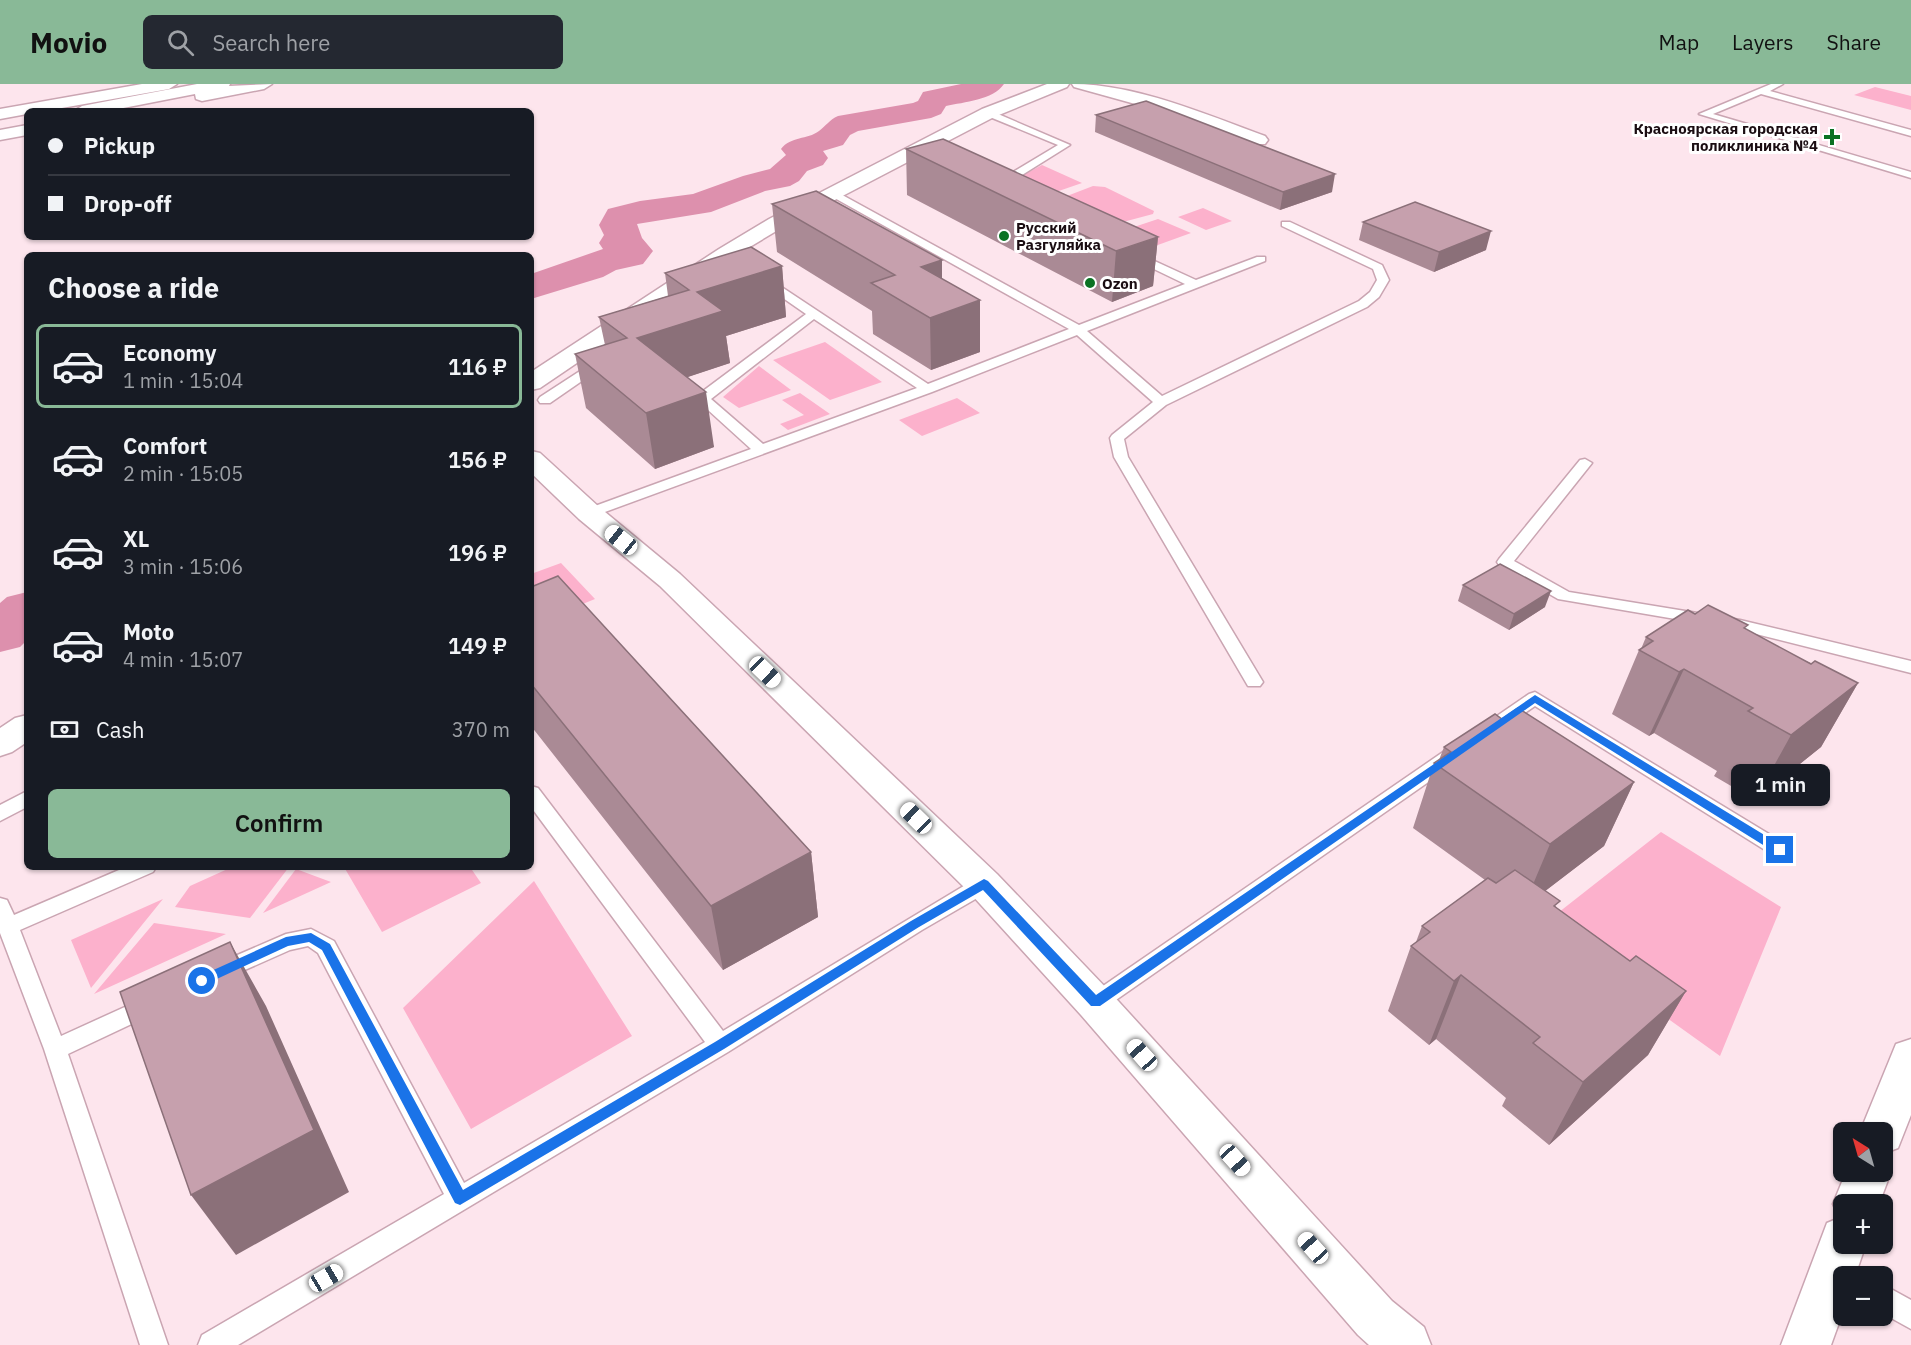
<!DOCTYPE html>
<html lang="en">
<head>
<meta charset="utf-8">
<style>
	body { margin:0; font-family:"IBM Plex Sans",sans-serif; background:#242831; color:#f1f3f6; height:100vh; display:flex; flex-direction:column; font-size:22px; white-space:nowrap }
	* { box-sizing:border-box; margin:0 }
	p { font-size:20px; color:#9ea1a6 }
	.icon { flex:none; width:33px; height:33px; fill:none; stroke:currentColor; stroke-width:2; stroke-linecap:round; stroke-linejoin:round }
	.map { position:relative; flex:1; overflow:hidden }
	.side { position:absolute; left:24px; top:168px; width:510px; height:618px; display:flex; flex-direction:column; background:#171b24; border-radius:9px; box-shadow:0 2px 4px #0004 }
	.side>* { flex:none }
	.top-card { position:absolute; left:24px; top:24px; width:510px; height:132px; border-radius:9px; box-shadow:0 2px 4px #0004; display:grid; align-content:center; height:132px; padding:0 24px; background:#171b24 }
	.needle { width:39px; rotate:323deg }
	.fabs { position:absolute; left:1833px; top:1038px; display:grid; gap:12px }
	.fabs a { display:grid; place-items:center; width:60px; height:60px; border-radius:9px; background:#171b24; box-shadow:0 2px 4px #0004; font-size:30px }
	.end { position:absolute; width:27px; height:27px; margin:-14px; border:8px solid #1a73e8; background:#fff; box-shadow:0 0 0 3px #fff }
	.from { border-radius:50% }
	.bubble { position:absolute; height:42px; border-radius:9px; background:#171b24; box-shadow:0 2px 4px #0004; font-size:20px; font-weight:600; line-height:42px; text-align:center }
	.car { position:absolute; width:18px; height:36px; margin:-18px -9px; border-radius:8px; box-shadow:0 0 4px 2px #0007; background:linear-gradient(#fff 24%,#345 0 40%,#fff 0 76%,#345 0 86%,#fff 0) }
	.top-card b { display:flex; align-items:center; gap:21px; height:57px; font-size:22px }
	.top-card b+b { border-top:2px solid #363941 }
	.top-card i { width:15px; height:15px; background:#f1f3f6 }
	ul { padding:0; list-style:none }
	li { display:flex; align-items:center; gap:18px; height:84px; margin:0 12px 9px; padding:0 12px; border:3px solid transparent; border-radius:9px }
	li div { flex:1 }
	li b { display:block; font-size:22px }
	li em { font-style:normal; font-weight:600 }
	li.current { border-color:#89b997 }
	li>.icon { width:54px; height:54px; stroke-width:1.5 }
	h2 { padding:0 24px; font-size:27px; line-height:72px }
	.pay { display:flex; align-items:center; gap:15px; height:66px; padding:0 24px; font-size:22px }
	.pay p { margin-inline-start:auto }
	.cta { display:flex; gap:12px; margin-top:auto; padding:12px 24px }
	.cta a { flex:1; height:69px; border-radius:9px; background:#89b997; color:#111; font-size:24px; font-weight:600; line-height:69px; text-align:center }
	header { display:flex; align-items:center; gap:36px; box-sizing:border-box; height:84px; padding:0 30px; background:#89b997; color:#111 }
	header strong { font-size:28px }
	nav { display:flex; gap:33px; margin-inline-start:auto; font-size:21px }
	.search { width:420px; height:54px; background:#242831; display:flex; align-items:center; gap:15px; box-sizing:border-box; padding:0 21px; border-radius:9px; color:#9ea1a6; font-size:22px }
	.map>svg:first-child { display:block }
	.green { fill:#fcb1cc }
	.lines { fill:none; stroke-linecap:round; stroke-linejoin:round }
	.river { fill:#dd90ad; fill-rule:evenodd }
	.service-casing { stroke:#caa5b2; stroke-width:3 }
	.minor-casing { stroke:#caa5b2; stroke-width:3 }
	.secondary-casing { stroke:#caa5b2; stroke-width:3 }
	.service { fill:#fff; fill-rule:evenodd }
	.minor { fill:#fff; fill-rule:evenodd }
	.secondary { fill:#fff; fill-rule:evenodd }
	.wall { fill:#aa8a95 }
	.shaded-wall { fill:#8b7079 }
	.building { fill:#c6a0ad; stroke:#8b7079; stroke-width:1.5 }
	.route { fill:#1a73e8 }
	.poi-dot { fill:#0a7223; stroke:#fff; stroke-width:2 }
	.labels { text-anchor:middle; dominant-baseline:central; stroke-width:6; stroke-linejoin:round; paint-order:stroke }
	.far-poi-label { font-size:15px; font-weight:bold; fill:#1a0d12; stroke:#fff; text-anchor:start }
</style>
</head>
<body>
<header>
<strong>Movio</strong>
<div class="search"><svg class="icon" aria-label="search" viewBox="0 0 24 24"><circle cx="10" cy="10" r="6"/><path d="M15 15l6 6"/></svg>Search here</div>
<nav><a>Map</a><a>Layers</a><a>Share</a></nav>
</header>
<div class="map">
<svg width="1911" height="1261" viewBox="0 0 1911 1261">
	<rect width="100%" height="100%" fill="#fde5ed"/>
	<path class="green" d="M1875 3 1911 12V26L1854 11Z
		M1042 81 1082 99 1050 110 1002 102Z
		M1093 102 1105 103 1154 127 1153 130 1123 138 1067 112Z
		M1203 124 1232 137 1206 146 1178 133Z
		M1158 135 1191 149 1144 166 1113 150Z
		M825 258 882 298 830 316 773 276Z
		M759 282 791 306 739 324 723 313Z
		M800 309 830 330 788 346 780 340 804 331 782 316Z
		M957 314 980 329 922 352 899 336Z
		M561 479 595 515 531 541V490Z
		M1661 748 1781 823 1720 972 1540 843Z
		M232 783H289L250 834 175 823 190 802Z
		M344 783H470L481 799 382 848Z
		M296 785 331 798 263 829Z
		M534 797 632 952 471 1045 403 924Z
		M163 815 91 904 71 856Z
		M154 839 226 850 94 910Z"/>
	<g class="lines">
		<path class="river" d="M961 0H1004C993 16 964 18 946 22L941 30 931 34 858 47 850 51 843 61 823 67 828 74 823 81 807 87 799 97 790 102 765 107 711 128 637 140 642 154 653 167 643 180 616 186 603 193 531 215V190L603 165 599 159 604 151 599 141 608 125 640 117 693 110 743 92 770 85 786 71 781 65C791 52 807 56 819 47 826 42 829 36 838 32L913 19 918 17 923 8Z
			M27 508V556L20 563 0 568V519L7 513Z"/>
		<g class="service-casing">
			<path id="service" d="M1771 0H1783L1770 7 1911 46V52L1761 10 1713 30 1911 88V94L1699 30Z
				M985 27H991L1070 61 1001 104H993V100L1058 61 985 31Z
				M835 107 1079 241 1185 200 1129 173V169H1137L1196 196 1257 173H1265V177L1087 247 1162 312 1359 217 1370 208 1377 196 1373 185 1282 142V138H1290L1382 181 1389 196 1379 213 1367 223 1166 321 1124 355 1128 373 1263 598 1260 602H1248L1114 373 1110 354 1112 351 1153 318 1077 251 932 308 594 432H584L581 429 584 426 751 365 697 316 703 307 806 230 760 198V194H768L928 300 1069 245 831 112V108ZM814 235 917 304 763 360 711 315Z
				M600 274 606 278 605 281 550 319H540L538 316 540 313Z
				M1585 375 1592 379 1514 477 1569 508 1740 536 1911 577V589L1740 546 1558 515 1499 481 1497 478 1499 475 1580 376Z
				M1535 608 1787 761 1790 766 1787 771 1780 773 1773 771 1535 622 1506 642H1494L1491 638 1494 634 1529 610Z
				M1453 665 1460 666 1462 671 1460 676 1103 925 1095 928 1087 925 1084 919 1087 913 1446 666Z
				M531 702 538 704 723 947 977 794 984 792 991 794 994 800 991 806 922 846 728 968 238 1261H198L202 1251 444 1110 318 869 308 862 290 866 220 897 212 894 209 888 212 882 286 850 311 845 334 857 464 1099 705 958 531 723Z
				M27 707V723L0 737V721Z
				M126 783H156L153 788 20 846 61 952 149 912 157 914 160 921 157 928 68 970 168 1261H140L44 965 0 849V814L7 816 14 831Z
				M1882 1200 1911 1216V1245L1882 1229Z"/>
		</g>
		<g class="minor-casing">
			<path id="minor" d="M142 0H177L169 5 45 27H27V30L0 35V25Z
				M1047 0H1069L1067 3 994 33 783 143 733 173 540 304 531 306V288L719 165 769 135 982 25Z
				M1072 0C1136 0 1205 30 1265 52L1268 56 1265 60H1253L1175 31 1074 3Z
				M531 367 540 369 599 423 680 490 997 790 1109 907 1392 1217 1424 1243 1431 1261H1369L1358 1251 1081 931 971 810 660 502 579 435 531 389Z
				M27 631V658L12 668 0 672V644L15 634Z
				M1911 955V1031L1898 1064 1882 1070V1048H1860L1896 960Z
				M1882 1073 1891 1088 1879 1120H1844V1160H1866L1855 1192H1844V1225L1831 1261H1781L1827 1139 1839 1134 1833 1120 1846 1088H1882Z"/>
		</g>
		<g class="secondary-casing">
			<path id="secondary" d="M197 0H230L229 2 272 0 264 5 202 17 196 15 195 10 108 27H74L82 22Z
				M27 41V51L0 56V46Z"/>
		</g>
		<use href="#service" class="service"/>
		<use href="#minor" class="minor"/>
		<use href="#secondary" class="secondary"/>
	</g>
	<path class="wall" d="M1096 31 1332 108 1280 126 1095 48Z
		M906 65 1158 153 1153 202 1112 218 907 111Z
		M772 120 942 176V194L980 268 931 286 873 250 872 227 777 168Z
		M1363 138 1486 166 1434 188 1359 156Z
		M782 182 786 233 726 252 730 279 687 293 714 363 655 385 586 324 575 270 605 261 599 233 668 212 665 189Z
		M1463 501 1545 523 1509 546 1458 517Z
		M531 503 811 768 818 833 723 886 531 642Z
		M1695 530 1858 599 1821 663 1755 716 1714 692 1717 687 1654 649 1649 652 1612 630 1639 566 1641 565 1646 553Z
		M1502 635 1634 698 1604 762 1545 807 1557 824 1630 877 1686 907 1648 971 1549 1061 1502 1022 1506 1014 1436 955 1429 961 1388 927 1411 862 1416 858 1422 842 1485 796 1413 744 1434 679 1439 676 1444 663Z"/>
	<path class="shaded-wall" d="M1335 90 1332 108 1280 126 1283 108Z
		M1491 147 1486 166 1434 188 1439 168Z
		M1158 153 1153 202 1112 218 1116 167Z
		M942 176V226L921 183Z
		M782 182 786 233 726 252 730 279 646 307 637 254 697 208Z
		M980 216V268L931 286 930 234Z
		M706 308 714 363 655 385 646 329Z
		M1551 507 1545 523 1509 546 1514 530Z
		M1684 585 1654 649 1649 652 1679 588Z
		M1858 599 1821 663 1755 716 1791 651Z
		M1634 698 1604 762 1523 824 1550 760Z
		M811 768 818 833 723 886 711 822Z
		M230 858 266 922 349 1108 236 1171 191 1111Z
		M1461 891 1436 955 1429 961 1454 897Z
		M1686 907 1648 971 1549 1061 1583 998Z"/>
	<path class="building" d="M1146 17 1335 90 1283 108 1096 31Z
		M943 55 1158 153 1116 167 906 65Z
		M816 107 942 176 921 183 980 216 930 234 871 199 895 191 772 120Z
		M1415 118 1491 147 1439 168 1363 138Z
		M751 163 782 182 697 208 723 227 637 254 706 308 646 329 575 270 627 254 599 233 689 206 665 189Z
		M1500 480 1551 507 1514 530 1463 501Z
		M558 492 811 768 711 822 531 600V503Z
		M1708 521 1748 541 1744 544 1811 580 1815 577 1858 599 1791 651 1748 627 1753 624 1684 585 1679 588 1639 566 1653 557 1646 553 1688 526 1695 530Z
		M1518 624 1634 698 1550 760 1434 679 1451 668 1444 663 1495 630 1502 635Z
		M1515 786 1560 817 1554 822 1630 877 1636 872 1686 907 1583 998 1533 959 1540 953 1461 891 1454 897 1411 862 1430 848 1422 842 1488 794 1496 799Z
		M230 858 314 1046 191 1111 120 908Z"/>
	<path class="route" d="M1535 611 1784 763V769H1776L1535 619 1100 922H1091L983 806 919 843 724 965 460 1121 455 1119 322 866 309 858 288 862 206 900H198L196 897 198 893 286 853 311 849 330 860 463 1106 715 958 911 837 984 795 988 797 1096 911Z"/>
	<g class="poi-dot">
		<path d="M1829 44h6v6h6v6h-6v6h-6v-6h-6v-6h6z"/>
		<circle cx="1004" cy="152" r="6"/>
		<circle cx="1090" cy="199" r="6"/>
	</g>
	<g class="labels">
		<g class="far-poi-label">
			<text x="1818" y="44" text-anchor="end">Красноярская городская<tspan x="1818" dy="17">поликлиника №4</tspan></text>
			<text x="1016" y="143">Русский<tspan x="1016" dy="17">Разгуляйка</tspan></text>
			<text x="1102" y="199">Ozon</text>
		</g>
	</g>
</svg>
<div class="fabs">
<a><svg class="needle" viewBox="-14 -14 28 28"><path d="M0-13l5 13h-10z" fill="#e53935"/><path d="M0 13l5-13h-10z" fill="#9ea1a6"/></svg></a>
<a>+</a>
<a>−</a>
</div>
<i class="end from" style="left:202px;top:897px"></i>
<i class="end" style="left:1780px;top:766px"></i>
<div class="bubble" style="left:1731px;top:680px;width:99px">1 min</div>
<i class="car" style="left:621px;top:456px;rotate:309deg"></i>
<i class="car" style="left:765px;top:588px;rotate:134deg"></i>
<i class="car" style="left:916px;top:734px;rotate:314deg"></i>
<i class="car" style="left:1142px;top:971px;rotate:318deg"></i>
<i class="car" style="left:1235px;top:1076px;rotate:138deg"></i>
<i class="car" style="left:1313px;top:1164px;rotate:318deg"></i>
<i class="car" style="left:326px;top:1194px;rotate:60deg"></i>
<div class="top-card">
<b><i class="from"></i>Pickup</b>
<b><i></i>Drop-off</b>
</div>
<section class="side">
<h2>Choose a ride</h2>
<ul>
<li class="current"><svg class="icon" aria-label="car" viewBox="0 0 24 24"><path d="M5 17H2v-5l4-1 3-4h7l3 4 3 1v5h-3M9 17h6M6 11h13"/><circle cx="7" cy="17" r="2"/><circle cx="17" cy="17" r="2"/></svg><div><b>Economy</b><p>1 min · 15:04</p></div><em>116 ₽</em></li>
<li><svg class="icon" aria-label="car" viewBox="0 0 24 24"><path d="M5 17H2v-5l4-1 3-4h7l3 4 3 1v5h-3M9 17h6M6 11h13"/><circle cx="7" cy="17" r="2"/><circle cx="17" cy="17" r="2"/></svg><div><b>Comfort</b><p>2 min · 15:05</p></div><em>156 ₽</em></li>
<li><svg class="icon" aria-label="car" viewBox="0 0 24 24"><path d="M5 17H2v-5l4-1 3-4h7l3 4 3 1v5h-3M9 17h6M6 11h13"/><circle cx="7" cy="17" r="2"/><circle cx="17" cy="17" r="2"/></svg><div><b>XL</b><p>3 min · 15:06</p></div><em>196 ₽</em></li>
<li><svg class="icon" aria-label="car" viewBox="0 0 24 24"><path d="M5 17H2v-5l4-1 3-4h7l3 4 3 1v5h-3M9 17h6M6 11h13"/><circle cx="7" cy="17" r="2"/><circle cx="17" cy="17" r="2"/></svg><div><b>Moto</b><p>4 min · 15:07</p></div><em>149 ₽</em></li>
</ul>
<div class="pay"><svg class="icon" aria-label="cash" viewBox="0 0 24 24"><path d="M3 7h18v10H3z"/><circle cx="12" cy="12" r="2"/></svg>Cash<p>370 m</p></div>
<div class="cta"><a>Confirm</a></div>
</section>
</div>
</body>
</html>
